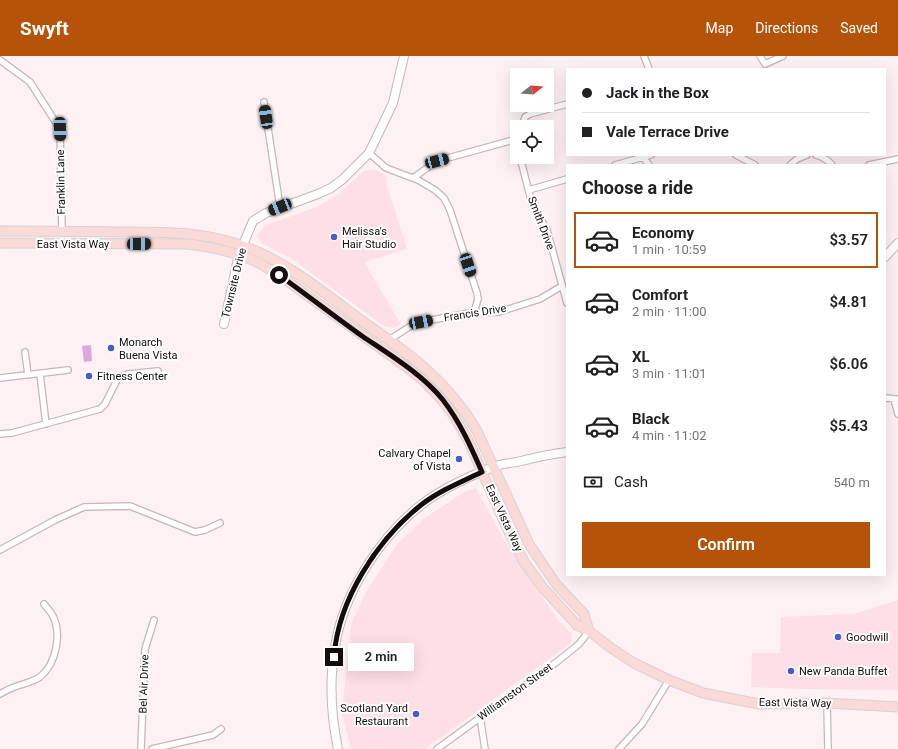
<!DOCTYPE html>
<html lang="en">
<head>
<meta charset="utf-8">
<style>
	body { margin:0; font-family:Roboto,sans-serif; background:#f6f6f6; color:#202124; height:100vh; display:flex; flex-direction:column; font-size:15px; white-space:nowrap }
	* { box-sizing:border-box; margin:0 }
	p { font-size:13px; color:#757577 }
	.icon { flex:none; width:22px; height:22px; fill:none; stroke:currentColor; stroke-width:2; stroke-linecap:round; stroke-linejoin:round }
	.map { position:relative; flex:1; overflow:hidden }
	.sheet { position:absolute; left:566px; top:108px; width:320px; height:412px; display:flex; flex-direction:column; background:#fff; border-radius:0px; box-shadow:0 4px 16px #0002 }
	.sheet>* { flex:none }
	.hud { position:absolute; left:566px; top:12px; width:320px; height:88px; border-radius:0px; box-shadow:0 4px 16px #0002; display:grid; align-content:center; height:88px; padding:0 16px; background:#fff }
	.needle { width:26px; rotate:73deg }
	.fabs { position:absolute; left:510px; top:12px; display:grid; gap:8px }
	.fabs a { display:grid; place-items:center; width:44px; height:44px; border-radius:0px; background:#fff; box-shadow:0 4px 16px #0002; font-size:20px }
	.end { position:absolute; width:18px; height:18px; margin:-9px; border:5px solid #140d0e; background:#fff; box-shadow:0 0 0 2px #fff }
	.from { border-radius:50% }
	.bubble { position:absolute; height:28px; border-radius:0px; background:#fff; box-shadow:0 4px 16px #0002; font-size:13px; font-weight:600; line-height:28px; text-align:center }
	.car { position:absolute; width:12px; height:24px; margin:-12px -6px; border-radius:5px; box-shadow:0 0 3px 1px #0007; background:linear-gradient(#222 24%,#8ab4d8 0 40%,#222 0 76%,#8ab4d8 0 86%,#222 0) }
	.hud b { display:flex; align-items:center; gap:14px; height:38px; font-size:15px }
	.hud b+b { border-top:1px solid #e0e0e0 }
	.hud i { width:10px; height:10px; background:#202124 }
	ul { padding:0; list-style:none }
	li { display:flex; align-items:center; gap:12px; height:56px; margin:0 8px 6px; padding:0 8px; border:2px solid transparent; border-radius:0px }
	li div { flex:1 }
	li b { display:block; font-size:15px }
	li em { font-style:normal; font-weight:600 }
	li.selected { border-color:#b45309 }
	li>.icon { width:36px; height:36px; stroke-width:1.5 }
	h2 { padding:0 16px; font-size:18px; line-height:48px }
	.pay { display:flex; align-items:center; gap:10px; height:44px; padding:0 16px; font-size:15px }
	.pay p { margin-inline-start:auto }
	.button { display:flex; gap:8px; margin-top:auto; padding:8px 16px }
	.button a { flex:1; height:46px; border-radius:0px; background:#b45309; color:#fff; font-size:16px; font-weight:600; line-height:46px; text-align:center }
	header { display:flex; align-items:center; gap:24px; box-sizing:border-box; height:56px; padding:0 20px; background:#b45309; color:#fff }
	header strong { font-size:19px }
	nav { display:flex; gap:22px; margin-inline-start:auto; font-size:14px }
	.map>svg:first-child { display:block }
	.built { fill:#fddfe5 }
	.water { fill:#dfa5e0 }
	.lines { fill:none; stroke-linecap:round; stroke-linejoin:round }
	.street-casing { stroke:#c9b4b8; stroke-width:8 }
	.secondary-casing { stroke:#c9b4b8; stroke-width:10 }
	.primary-casing { stroke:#d5d3d4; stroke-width:11 }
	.street { stroke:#fff; stroke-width:5.5 }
	.secondary { stroke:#fff; stroke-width:8 }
	.primary { stroke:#fbd9d7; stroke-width:9 }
	.route { stroke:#140d0e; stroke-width:5 }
	.poi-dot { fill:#465cd0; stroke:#fff; stroke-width:1.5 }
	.labels { text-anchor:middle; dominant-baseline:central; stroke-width:4; stroke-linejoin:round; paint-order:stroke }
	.street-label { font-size:11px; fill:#140d0e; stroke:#fff }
	.poi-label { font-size:11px; fill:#140d0e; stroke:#fff; text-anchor:start }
</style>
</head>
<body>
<header>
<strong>Swyft</strong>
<nav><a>Map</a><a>Directions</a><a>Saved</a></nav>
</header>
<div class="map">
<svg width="898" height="693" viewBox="0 0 898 693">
	<rect width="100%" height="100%" fill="#fef1f4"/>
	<path class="built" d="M374 113 387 120 386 127 407 193 364 206 401 268 394 272 384 270 289 201 261 187 258 181V178L266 169 317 151 339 138 364 115Z
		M476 432 503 482 557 563 572 578 571 587 425 693H351L342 657 351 568 365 538 397 488 425 462 464 436Z
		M898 544V634L804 633 751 631 752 597H780L781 561 854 558Z"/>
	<path class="water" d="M91 289 92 305 84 306 82 290Z"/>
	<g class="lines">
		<g class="street-casing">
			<path id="street" d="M644 0 649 13
				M760 0 765 8 783 0
				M0 4 30 26 60 73 62 175
				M264 46 280 151
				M522 71 525 61 530 58 567 48
				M369 97 386 112 418 124 435 134 444 142 450 154 477 237 478 243 475 253 469 257
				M736 99 755 109
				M816 99C823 101 827 103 832 109
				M520 101 532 148 547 174 567 247
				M643 101 649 109
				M615 109 651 99
				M790 109 797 103 807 99
				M869 109 898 103
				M413 122 437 105 517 83
				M529 134 567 123
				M389 284 409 271 421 266 469 257 499 256 540 243 562 230
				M25 296 28 319
				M40 318 46 368
				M0 322 68 314
				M885 342 897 343
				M894 343 898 358
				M0 378 12 377 100 353 105 348 118 322 128 318 158 315
				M0 494 55 464 84 451 130 450 195 476 205 474 220 467
				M0 638C5 635 11 632 17 630 25 627 33 626 40 621 56 608 62 579 53 560 51 556 47 552 44 548
				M827 647 828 693
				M480 661 485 693
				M141 693 145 593 154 564
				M152 693 213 679 221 673
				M437 693 558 605 579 588 589 575
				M619 693 642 668 669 624"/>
		</g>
		<g class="secondary-casing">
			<path id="secondary" d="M885 201 898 187
				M224 268 239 198 253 165 266 157 318 138 331 132 343 123 369 97 393 47 404 0
				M338 693C331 659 329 625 335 591 343 538 379 482 421 449 440 434 470 420 493 411 500 408 509 407 517 406 533 402 550 398 567 396"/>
		</g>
		<g class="primary-casing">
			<path id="primary" d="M0 175C39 175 78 175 118 176 164 176 207 175 251 193 293 210 329 241 365 267 411 299 448 325 477 375L529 488 556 528 584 558 589 575
				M0 187 188 188C212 191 236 196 257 206 265 210 272 215 279 219L401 307 424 325 442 344 454 360 468 384 507 472 524 506 544 533 577 569 589 575 611 592 634 607 669 624 703 637 759 648 827 647 898 651"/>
		</g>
		<use href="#street" class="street"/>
		<use href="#secondary" class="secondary"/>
		<use href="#primary" class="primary"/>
	</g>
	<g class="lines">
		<path class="route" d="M279 219C307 239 334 260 362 280 390 299 422 318 443 344 460 366 471 391 482 416 461 426 439 435 421 449 377 484 338 544 334 601"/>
	</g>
	<g class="poi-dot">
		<circle cx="334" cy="181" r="4"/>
		<circle cx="111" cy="292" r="4"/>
		<circle cx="89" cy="320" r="4"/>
		<circle cx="459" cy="403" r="4"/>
		<circle cx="838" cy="581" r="4"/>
		<circle cx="791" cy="615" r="4"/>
		<circle cx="416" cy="658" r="4"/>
	</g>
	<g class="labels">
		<g class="street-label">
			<text transform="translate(61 126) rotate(-91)">Franklin Lane</text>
			<text transform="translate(541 167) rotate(69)">Smith Drive</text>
			<text x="73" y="188">East Vista Way</text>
			<text transform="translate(234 227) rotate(-76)">Townsite Drive</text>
			<text transform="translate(475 257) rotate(-9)">Francis Drive</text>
			<text transform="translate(504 462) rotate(65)">East Vista Way</text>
			<text transform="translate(144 628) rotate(-88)">Bel Air Drive</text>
			<text transform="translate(515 636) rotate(-36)">Williamston Street</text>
			<text transform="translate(795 647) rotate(1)">East Vista Way</text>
		</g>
		<g class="poi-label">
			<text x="342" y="175">Melissa's<tspan x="342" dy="13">Hair Studio</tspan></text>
			<text x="119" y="286">Monarch<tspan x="119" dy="13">Buena Vista</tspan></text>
			<text x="97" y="320">Fitness Center</text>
			<text x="451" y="397" text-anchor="end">Calvary Chapel<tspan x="451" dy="13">of Vista</tspan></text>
			<text x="846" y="581">Goodwill</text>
			<text x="799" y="615">New Panda Buffet</text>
			<text x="408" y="652" text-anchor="end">Scotland Yard<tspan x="408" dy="13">Restaurant</tspan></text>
		</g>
	</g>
</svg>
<div class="fabs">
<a><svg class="needle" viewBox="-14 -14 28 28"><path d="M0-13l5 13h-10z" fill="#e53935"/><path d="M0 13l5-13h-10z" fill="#757577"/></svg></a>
<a><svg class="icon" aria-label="locate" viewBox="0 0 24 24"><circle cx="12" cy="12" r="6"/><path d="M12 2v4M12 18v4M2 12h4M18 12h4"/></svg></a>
</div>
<i class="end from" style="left:279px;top:219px"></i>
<i class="end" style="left:334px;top:601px"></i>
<div class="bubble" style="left:348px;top:587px;width:66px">2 min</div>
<i class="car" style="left:266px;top:61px;rotate:352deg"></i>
<i class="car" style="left:60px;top:73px;rotate:179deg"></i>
<i class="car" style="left:437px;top:105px;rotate:75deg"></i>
<i class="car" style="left:280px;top:151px;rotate:248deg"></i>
<i class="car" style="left:139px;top:188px;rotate:89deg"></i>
<i class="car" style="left:468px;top:209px;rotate:162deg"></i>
<i class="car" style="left:421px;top:266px;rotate:79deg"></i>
<div class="hud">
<b><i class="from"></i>Jack in the Box</b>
<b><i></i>Vale Terrace Drive</b>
</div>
<section class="sheet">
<h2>Choose a ride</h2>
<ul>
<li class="selected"><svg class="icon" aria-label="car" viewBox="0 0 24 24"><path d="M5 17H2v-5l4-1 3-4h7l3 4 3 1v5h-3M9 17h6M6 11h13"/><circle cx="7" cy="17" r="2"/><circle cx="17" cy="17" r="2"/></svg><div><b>Economy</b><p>1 min · 10:59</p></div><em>$3.57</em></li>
<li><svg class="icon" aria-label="car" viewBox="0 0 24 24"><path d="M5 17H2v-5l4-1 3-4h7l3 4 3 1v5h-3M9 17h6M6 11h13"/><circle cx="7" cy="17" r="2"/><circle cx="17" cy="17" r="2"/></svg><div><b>Comfort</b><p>2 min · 11:00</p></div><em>$4.81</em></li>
<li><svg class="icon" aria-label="car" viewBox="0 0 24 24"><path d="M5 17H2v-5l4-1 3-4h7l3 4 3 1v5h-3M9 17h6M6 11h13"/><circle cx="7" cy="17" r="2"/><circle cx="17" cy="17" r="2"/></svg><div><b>XL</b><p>3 min · 11:01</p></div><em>$6.06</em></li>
<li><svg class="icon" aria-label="car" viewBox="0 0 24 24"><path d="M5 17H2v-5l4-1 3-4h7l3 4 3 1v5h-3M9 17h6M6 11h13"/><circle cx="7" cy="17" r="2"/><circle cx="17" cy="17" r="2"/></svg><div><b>Black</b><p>4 min · 11:02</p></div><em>$5.43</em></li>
</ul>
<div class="pay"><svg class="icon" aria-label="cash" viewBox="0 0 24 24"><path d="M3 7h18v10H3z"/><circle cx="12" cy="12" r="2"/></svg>Cash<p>540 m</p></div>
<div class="button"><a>Confirm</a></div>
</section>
</div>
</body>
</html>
